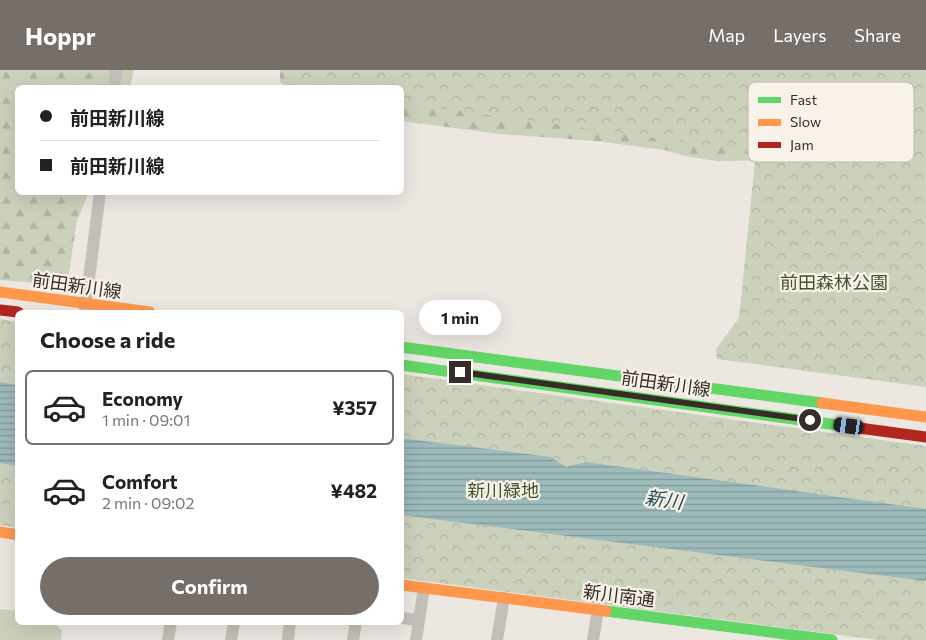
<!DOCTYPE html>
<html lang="en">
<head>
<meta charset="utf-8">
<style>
	body { margin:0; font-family:Commissioner,"Noto Sans JP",sans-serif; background:#f2f2f2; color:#222; height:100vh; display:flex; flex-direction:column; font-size:19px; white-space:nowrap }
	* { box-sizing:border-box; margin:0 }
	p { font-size:16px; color:#767676 }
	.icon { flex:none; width:28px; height:28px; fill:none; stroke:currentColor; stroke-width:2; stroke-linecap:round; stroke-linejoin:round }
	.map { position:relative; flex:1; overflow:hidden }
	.details { position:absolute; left:15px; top:240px; width:389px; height:315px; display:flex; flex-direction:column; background:#fff; border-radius:8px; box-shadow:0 5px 20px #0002 }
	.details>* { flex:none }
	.hud { position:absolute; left:15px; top:15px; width:389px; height:110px; border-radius:8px; box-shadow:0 5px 20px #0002; display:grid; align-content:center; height:110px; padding:0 25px; background:#fff }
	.end { position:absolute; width:22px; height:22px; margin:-11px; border:6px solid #362d28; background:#fff; box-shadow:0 0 0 2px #fff }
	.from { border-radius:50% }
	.bubble { position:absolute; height:35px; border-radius:18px; background:#fff; box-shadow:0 5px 20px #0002; font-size:16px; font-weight:700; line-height:35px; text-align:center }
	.car { position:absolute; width:15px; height:30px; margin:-15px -8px; border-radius:6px; box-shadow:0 0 4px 1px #0007; background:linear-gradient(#222 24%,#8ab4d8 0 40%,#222 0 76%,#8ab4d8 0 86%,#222 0) }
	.hud b { display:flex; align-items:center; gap:18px; height:48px; font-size:19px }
	.hud b+b { border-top:1px solid #e0e0e0 }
	.hud i { width:12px; height:12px; background:#222 }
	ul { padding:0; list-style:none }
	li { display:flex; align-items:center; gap:15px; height:75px; margin:0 10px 8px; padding:0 15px; border:2px solid transparent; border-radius:8px }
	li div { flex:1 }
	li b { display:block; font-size:19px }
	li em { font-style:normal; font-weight:700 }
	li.on { border-color:#766e69 }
	li>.icon { width:45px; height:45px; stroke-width:1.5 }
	h2 { padding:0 25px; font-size:22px; line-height:60px }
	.cta { display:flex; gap:10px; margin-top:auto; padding:10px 25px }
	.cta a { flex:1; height:58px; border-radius:30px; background:#766e69; color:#fff; font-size:20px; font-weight:700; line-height:58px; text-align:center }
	header { display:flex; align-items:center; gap:30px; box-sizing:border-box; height:70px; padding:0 25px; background:#766e69; color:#fff }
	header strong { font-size:24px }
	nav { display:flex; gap:28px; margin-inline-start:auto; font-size:18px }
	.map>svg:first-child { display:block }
	.forest { fill:url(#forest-firs) }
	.park { fill:url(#park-crowns) }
	.pitch { fill:#ccd1bc }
	.water { fill:url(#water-rules) }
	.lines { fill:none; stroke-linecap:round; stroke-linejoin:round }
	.street { stroke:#c5bfb9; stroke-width:12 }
	.fast { stroke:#63d668; stroke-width:11 }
	.slow { stroke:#ff974d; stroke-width:11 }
	.jam { stroke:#b3261e; stroke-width:11 }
	.route { stroke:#362d28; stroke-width:6 }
	.labels { text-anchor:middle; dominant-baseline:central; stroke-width:4.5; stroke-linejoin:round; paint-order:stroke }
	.park-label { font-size:18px; fill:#43532d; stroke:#f9f2e8 }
	.street-label { font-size:18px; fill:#362d28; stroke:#f9f2e8 }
	.water-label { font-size:19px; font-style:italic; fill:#204f55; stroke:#f9f2e8 }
	.key { fill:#f9f2e8; stroke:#beb7ae; stroke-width:1 }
	.key-label { font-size:14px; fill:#362d28 }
</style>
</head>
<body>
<header>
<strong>Hoppr</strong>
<nav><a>Map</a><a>Layers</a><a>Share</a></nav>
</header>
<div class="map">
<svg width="926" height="570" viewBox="0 0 926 570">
	<defs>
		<pattern id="forest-firs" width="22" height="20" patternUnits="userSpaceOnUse" patternTransform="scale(1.25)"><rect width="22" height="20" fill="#ccd1bc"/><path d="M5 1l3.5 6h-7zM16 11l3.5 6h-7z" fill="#b0b4a2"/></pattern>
		<pattern id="park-crowns" width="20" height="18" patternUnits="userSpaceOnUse" patternTransform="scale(1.25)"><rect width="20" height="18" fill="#ccd1bc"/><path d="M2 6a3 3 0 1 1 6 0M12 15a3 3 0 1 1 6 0" fill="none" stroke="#b0b4a2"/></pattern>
		<pattern id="water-rules" width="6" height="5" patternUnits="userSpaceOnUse" patternTransform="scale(1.25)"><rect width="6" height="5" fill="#9ebbbc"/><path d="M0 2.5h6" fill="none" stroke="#829899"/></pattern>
	</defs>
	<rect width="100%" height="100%" fill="#ece7e1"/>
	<path class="forest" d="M0 0H134L130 17 18 18V122L89 123 77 150 68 209 60 215 0 210Z
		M280 0H681L776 90 717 91 690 87 664 80 596 71 500 64 401 51V18L284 17 280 11Z"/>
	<path class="park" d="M298 0H926V317L717 289 716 279 739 248 756 82 401 33V18L297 17Z
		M0 249 17 252V458L0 455Z
		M401 304 926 376V570H879L401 508Z"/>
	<path class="pitch" d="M0 539 17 541 18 552 55 553 62 561 61 570H0Z"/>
	<path class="water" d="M0 312 17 315V396L0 393Z
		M401 368 551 387 566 397 586 392 926 439V511L401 445Z"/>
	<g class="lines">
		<path class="street" d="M114 18 116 0
			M85 240 100 122
			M401 548 419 550
			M168 570 171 552
			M231 570 234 552
			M288 570 290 552
			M353 570 356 552
			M416 570 424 518
			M497 570 504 528
			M593 570 598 540"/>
		<path class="fast" d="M401 277 822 333
			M401 295 859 358
			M606 541 832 570"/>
		<path class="slow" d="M0 222 150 242
			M822 333 926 347
			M0 462 18 465
			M401 515 606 541"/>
		<path class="jam" d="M0 240 18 242
			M859 358 926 367"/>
	</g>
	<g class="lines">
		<path class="route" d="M460 302 810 350"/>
	</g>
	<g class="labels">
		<g class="park-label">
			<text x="834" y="212">前田森林公園</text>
			<text x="503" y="420">新川緑地</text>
		</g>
		<g class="street-label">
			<text transform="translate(77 215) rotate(8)">前田新川線</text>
			<text transform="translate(666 313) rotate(8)">前田新川線</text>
			<text transform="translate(619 525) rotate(7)">新川南通</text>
		</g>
		<g class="water-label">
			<text transform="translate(664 429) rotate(8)">新川</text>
		</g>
	</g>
	<rect x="748" y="12" width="166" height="80" rx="8" class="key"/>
	<rect x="758" y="27" width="23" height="6" fill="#63d668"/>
	<rect x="758" y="49" width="23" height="7" fill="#ff974d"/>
	<rect x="758" y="72" width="23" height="6" fill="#b3261e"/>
	<g class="key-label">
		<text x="790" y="35">Fast</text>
		<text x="790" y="57">Slow</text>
		<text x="790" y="80">Jam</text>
	</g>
</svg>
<i class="end from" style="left:810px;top:350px"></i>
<i class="end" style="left:460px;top:302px"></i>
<div class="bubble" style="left:419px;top:230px;width:82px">1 min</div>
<i class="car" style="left:849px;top:356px;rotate:278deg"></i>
<div class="hud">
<b><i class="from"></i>前田新川線</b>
<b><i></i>前田新川線</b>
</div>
<section class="details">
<h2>Choose a ride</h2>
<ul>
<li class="on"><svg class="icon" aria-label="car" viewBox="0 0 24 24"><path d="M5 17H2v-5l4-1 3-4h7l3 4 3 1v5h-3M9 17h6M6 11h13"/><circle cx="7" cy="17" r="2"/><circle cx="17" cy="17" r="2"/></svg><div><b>Economy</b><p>1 min · 09:01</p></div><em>¥357</em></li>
<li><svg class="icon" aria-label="car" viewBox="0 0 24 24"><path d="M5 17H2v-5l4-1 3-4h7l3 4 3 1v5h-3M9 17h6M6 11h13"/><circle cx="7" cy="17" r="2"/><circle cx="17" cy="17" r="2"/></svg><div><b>Comfort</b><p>2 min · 09:02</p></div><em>¥482</em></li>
</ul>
<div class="cta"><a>Confirm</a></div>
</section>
</div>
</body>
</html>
